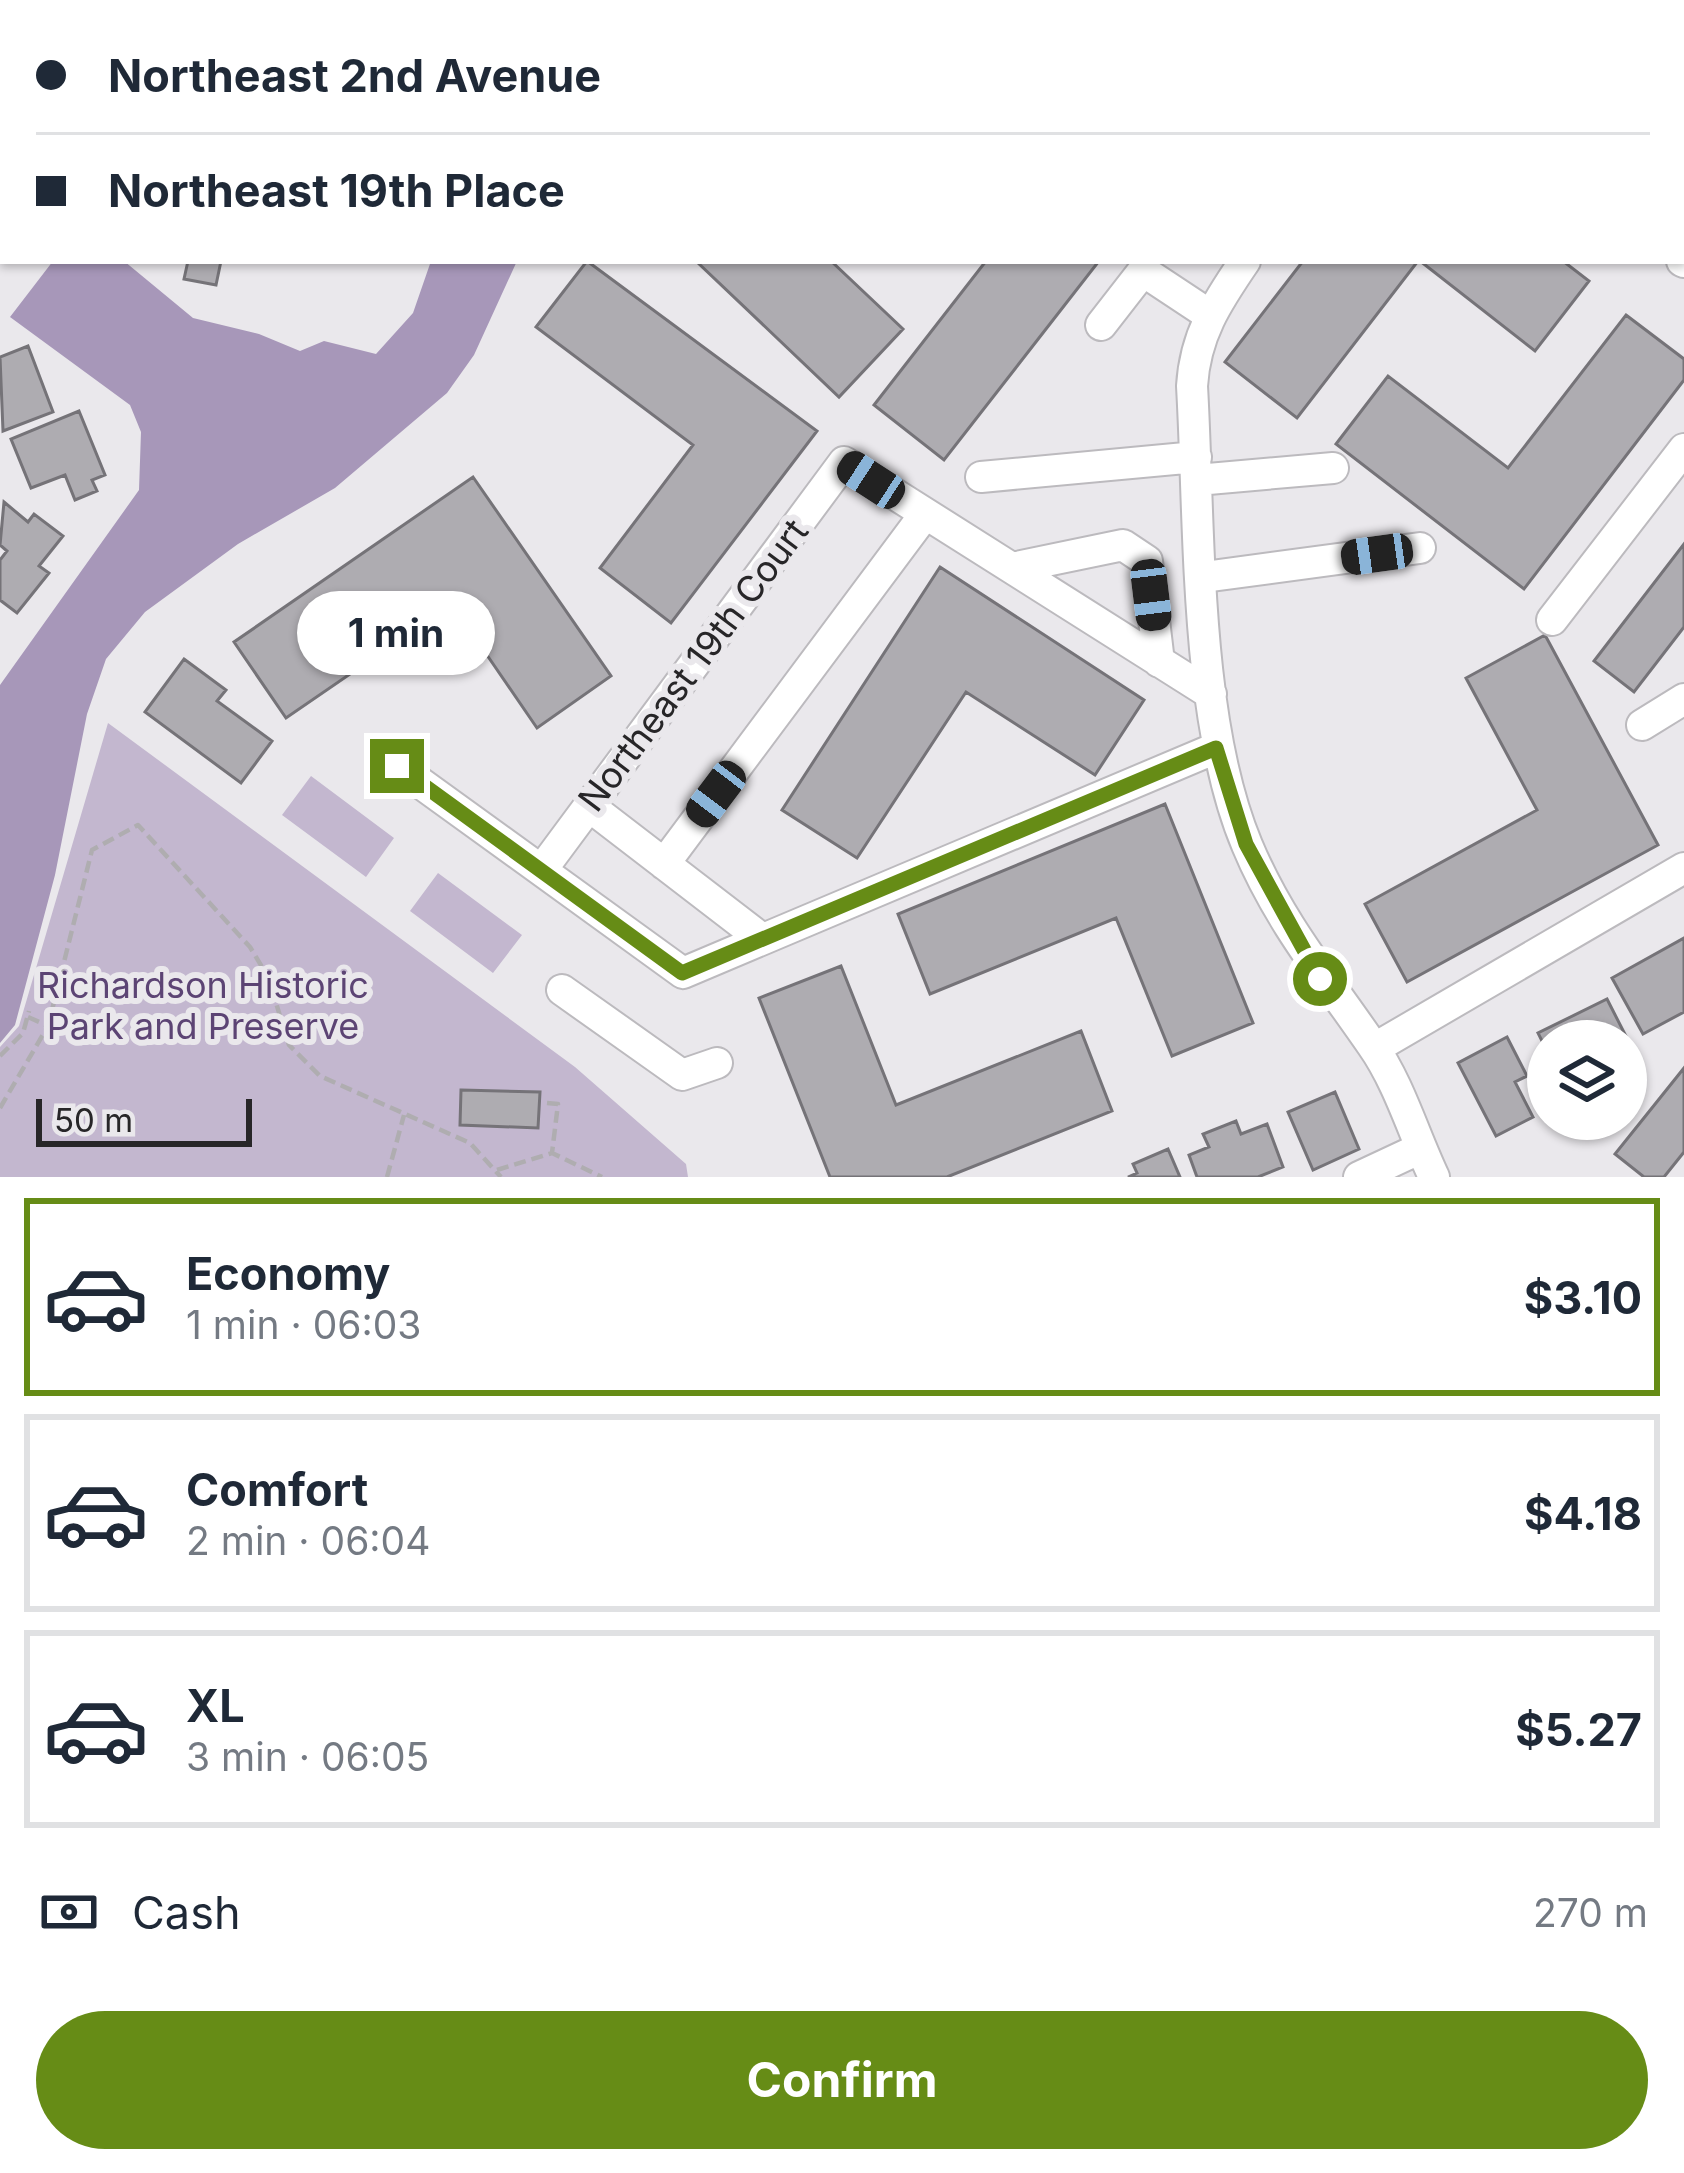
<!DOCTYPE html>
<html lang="en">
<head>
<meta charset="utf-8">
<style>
	body { margin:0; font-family:Inter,sans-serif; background:#f2f2f3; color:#1f2937; height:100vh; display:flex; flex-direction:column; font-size:45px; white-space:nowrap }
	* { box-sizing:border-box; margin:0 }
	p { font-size:39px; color:#747a83 }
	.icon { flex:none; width:66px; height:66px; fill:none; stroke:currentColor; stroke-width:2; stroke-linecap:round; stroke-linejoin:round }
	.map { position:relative; height:1177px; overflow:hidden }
	.sheet { display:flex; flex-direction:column; background:#fff; flex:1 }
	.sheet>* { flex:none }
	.top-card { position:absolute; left:0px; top:0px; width:1686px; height:264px; box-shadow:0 3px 9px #0004; display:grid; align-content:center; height:264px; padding:0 36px; background:#fff }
	.buttons { position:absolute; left:1527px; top:1020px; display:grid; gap:24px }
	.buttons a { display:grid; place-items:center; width:120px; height:120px; border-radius:50%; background:#fff; box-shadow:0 3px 9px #0004; font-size:60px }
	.scale { position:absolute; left:36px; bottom:30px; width:216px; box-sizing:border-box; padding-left:12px; border:6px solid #272628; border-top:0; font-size:33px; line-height:42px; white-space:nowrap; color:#272628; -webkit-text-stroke:9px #eae8ec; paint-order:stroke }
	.end { position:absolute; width:54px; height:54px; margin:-27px; border:15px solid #668c16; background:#fff; box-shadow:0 0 0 6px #fff }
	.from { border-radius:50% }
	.bubble { position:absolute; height:84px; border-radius:42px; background:#fff; box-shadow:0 3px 9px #0004; font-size:39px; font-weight:700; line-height:84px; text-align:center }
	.car { position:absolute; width:36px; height:72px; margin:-36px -18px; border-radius:15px; box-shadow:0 0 9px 3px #0007; background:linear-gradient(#222 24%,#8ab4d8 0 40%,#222 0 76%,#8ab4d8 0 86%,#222 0) }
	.top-card b { display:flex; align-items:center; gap:42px; height:114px; font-size:45px }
	.top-card b+b { border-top:3px solid #e0e1e3 }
	.top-card i { width:30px; height:30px; background:#1f2937 }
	ul { padding:21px 0 0; list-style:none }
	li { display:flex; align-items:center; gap:36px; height:198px; margin:0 24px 18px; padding:0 12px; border:6px solid #e0e1e3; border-radius:0px }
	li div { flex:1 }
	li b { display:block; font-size:45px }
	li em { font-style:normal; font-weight:700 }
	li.active { border-color:#668c16 }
	li>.icon { width:108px; height:108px; stroke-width:1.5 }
	.pay { display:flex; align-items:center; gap:30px; height:132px; padding:0 36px; font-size:45px }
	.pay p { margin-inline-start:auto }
	.cta { display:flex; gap:24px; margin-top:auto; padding:24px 36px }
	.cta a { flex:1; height:138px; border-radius:72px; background:#668c16; color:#fff; font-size:48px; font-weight:700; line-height:138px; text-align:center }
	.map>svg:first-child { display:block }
	.green { fill:#c3b7cf }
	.water { fill:#a797b9 }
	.building { fill:#aeacb1; stroke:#757378; stroke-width:3 }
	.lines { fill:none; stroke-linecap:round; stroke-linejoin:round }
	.minor-casing { stroke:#bcbabe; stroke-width:34 }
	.path { stroke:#afadb0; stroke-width:4.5; stroke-dasharray:12 6; stroke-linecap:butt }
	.minor { stroke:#fff; stroke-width:30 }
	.route { stroke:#668c16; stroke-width:15 }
	.labels { text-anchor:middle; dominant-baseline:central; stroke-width:12; stroke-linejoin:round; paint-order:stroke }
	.street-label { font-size:36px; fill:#272628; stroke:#eae8ec }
	.park-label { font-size:36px; fill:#5c4474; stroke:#eae8ec }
</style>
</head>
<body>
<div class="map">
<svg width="1684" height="1177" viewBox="0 0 1684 1177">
	<rect width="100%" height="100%" fill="#eae8ec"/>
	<path class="green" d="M108 723 575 1067 686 1164 688 1177H0V1047L19 1026Z
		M311 776 394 838 366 877 282 815Z
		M438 873 522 935 493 973 410 911Z"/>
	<path class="water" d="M53 261H124L193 318 259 334 300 351 324 341 376 354 413 313 431 261H517L474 355 447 393 335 488 238 544 145 612 106 659 87 714 55 875 15 1025 0 1043V685L139 490 141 432 130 405 10 317Z"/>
	<path class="building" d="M276 0 280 3 204 2 206 0Z
		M409 0H486L406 3Z
		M880 0H954L878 3Z
		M1028 0H1128L1130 3H1030Z
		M1486 0H1590L1483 3Z
		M3 155V228L0 226Z
		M188 261H221L216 285 184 279Z
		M587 261 817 431 671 623 600 568 693 445 536 327Z
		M696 261H831L903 329 839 397Z
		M986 261H1099L944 460 874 405Z
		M1303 261H1418L1297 418 1225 362Z
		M1420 261H1563L1589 281 1535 351Z
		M1626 315 1684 359V380L1524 589 1336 444 1388 376 1508 468Z
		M28 346 53 412 3 431 0 357Z
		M79 411 105 475 92 480 97 491 75 500 65 475 31 488 11 439Z
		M473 477 611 676 537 728 452 604 286 718 234 642Z
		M4 502 28 522 34 514 63 536 39 566 49 573 17 613 0 600V560L7 551 0 545Z
		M1684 544V627L1634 692 1594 661Z
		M940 567 1144 700 1095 775 966 692 857 858 782 810Z
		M1545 635 1658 845 1407 982 1365 904 1537 810 1466 678Z
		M184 659 226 690 217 701 272 741 241 783 145 712Z
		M1165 804 1253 1023 1172 1056 1116 918 930 994 898 914Z
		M1684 938V1012L1643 1034 1612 978Z
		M841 966 896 1105 1081 1031 1112 1111 947 1177H830L759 998Z
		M1607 999 1635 1054 1626 1059V1041H1548V1053L1538 1033Z
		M1507 1037 1527 1076 1515 1082 1533 1117 1496 1136 1458 1063Z
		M1684 1068V1152L1664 1177H1644L1615 1154Z
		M461 1090 540 1092 538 1128 460 1125Z
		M1335 1092 1359 1149 1313 1170 1288 1112Z
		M1236 1121 1241 1134 1267 1124 1283 1167 1258 1177H1197L1189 1155 1209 1147 1203 1134Z
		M1168 1149 1180 1177H1128L1137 1173 1133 1164Z"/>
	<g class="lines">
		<g class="minor-casing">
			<path id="minor" d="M62 0 66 3
				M1243 0 1245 3
				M27 3 29 0
				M1427 3 1429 0
				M0 37 3 33
				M1245 261C1217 302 1195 335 1192 386 1200 524 1194 719 1247 845 1279 922 1326 978 1372 1045 1399 1083 1414 1135 1434 1177
				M1682 261 1684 262
				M1101 325 1143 271 1208 314
				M981 477 1196 457
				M1197 480 1333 468
				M1012 568 1123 545 1147 561 1159 662
				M1204 577 1420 548
				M1552 620 1684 449
				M1642 725 1684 699
				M397 766 683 973 1216 748
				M589 806 762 939
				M664 864 925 514
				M543 868 844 462 1211 694
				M562 990 682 1075 717 1063
				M1375 1048 1684 868
				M1359 1177 1421 1148"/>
		</g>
		<path class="path" d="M28 1017 48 1026 92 850 138 825 250 947 268 977 289 1045 320 1076 470 1143 501 1177
			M0 1056 23 1033 29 1011
			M547 1103 558 1104 552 1153
			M0 1108 48 1026
			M497 1170 552 1153 602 1177
			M387 1177 404 1115"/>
		<use href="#minor" class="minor"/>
	</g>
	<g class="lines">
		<path class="route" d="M397 766 682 973 1216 748 1246 844 1320 979"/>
	</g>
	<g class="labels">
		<g class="street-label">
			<text transform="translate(693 665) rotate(-53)">Northeast 19th Court</text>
		</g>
		<g class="park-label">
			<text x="203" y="985">Richardson Historic<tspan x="203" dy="41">Park and Preserve</tspan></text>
		</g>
	</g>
</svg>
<div class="buttons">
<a><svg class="icon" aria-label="layers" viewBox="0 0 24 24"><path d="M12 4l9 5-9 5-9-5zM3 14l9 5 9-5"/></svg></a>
</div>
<div class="scale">50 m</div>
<i class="end from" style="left:1320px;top:979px"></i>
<i class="end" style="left:397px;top:766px"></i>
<div class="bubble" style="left:297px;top:591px;width:198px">1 min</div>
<i class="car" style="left:871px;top:480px;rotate:303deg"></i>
<i class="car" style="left:1377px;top:554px;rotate:262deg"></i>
<i class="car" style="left:1151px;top:595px;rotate:173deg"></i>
<i class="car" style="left:716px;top:794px;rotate:217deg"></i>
<div class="top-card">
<b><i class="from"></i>Northeast 2nd Avenue</b>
<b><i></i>Northeast 19th Place</b>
</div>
</div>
<section class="sheet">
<ul>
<li class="active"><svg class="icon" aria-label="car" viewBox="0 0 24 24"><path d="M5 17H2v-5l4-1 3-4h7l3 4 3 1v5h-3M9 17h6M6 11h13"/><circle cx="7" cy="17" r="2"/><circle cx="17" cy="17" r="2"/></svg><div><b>Economy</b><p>1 min · 06:03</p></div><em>$3.10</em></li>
<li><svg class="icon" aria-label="car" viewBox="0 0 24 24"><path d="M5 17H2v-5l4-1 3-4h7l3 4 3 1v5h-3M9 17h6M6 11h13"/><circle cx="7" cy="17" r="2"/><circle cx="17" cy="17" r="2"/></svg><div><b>Comfort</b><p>2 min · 06:04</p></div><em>$4.18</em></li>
<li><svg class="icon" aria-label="car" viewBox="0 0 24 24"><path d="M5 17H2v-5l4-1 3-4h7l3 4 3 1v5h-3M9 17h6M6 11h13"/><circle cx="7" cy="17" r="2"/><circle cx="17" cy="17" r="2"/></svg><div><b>XL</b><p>3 min · 06:05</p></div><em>$5.27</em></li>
</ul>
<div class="pay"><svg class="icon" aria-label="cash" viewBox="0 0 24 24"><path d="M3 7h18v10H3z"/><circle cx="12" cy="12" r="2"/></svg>Cash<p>270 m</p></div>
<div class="cta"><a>Confirm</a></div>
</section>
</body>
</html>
